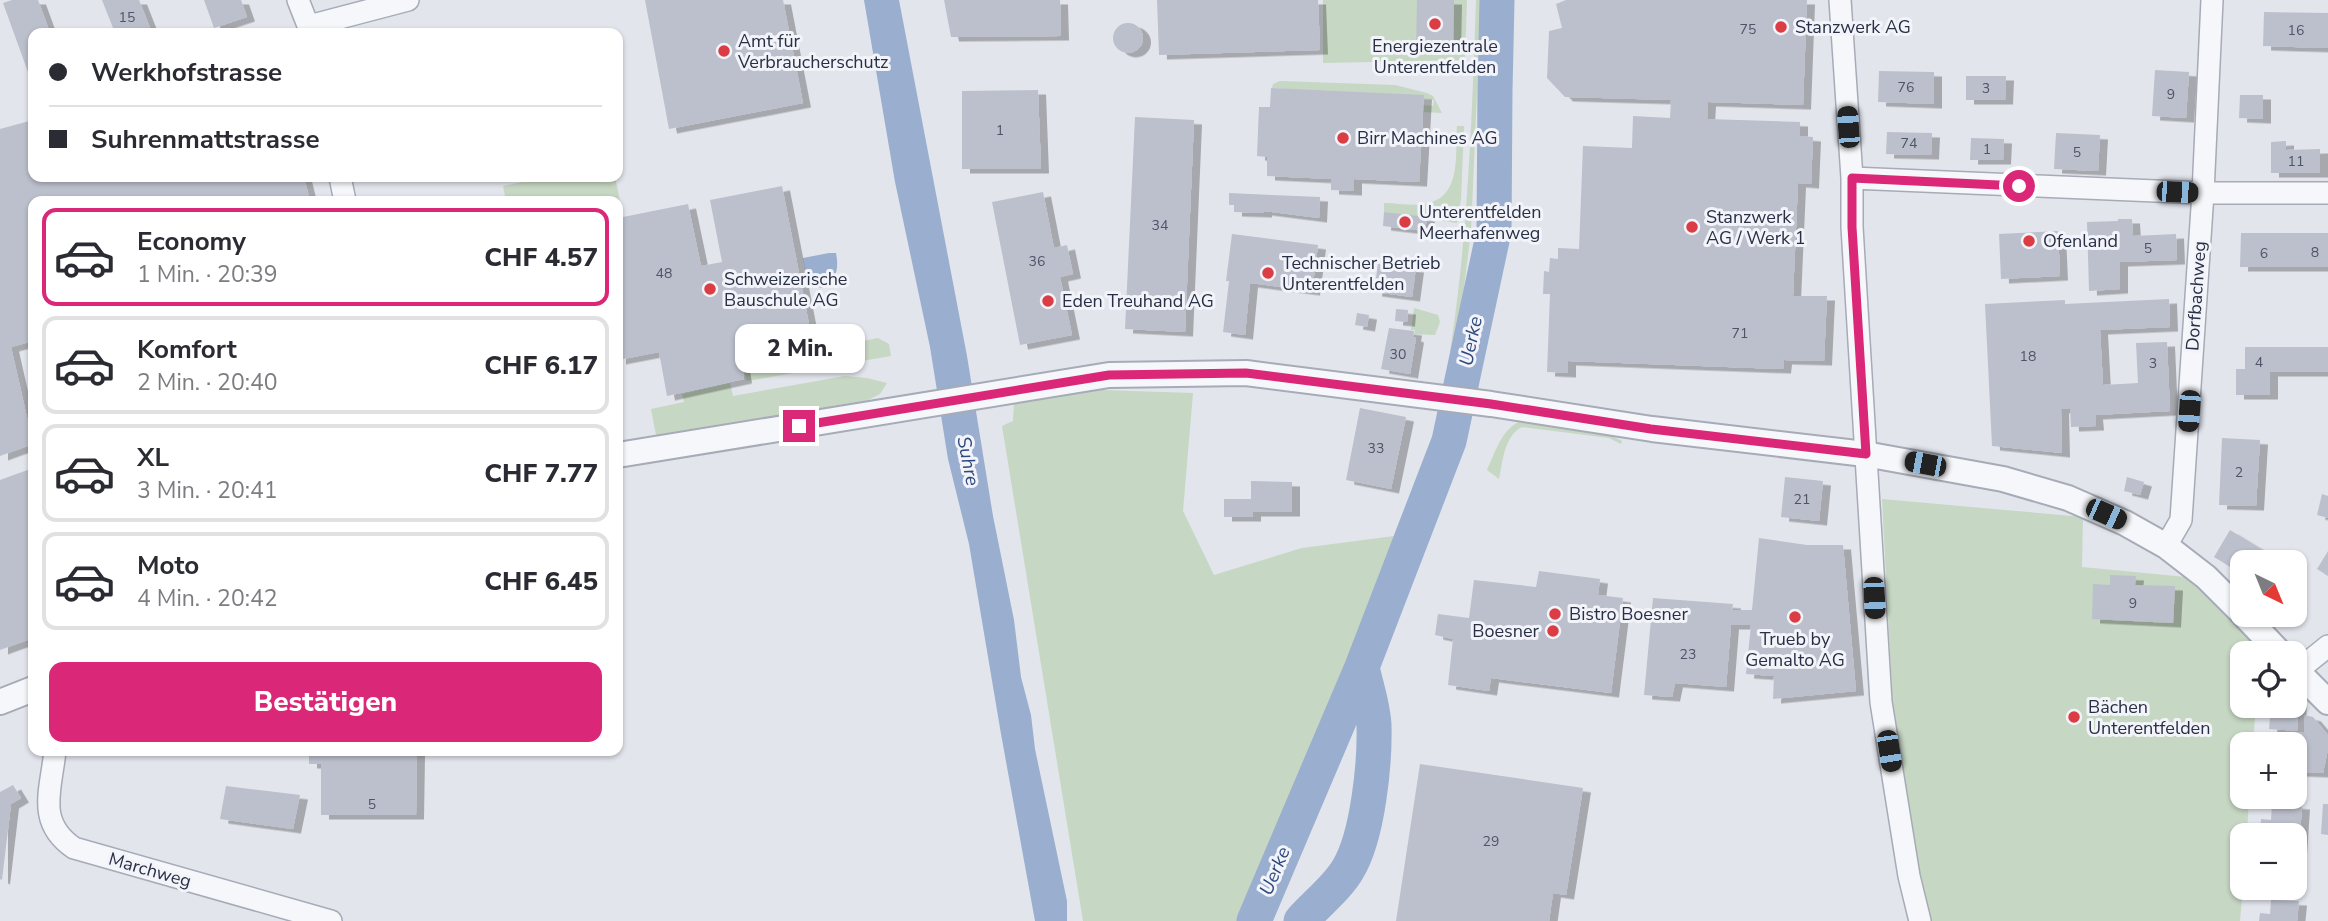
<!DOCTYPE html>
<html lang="de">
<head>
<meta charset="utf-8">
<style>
	body { margin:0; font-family:"Nunito Sans",sans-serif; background:#f2f2f3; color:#2b2b33; height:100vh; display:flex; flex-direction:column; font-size:26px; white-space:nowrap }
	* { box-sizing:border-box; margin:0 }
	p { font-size:23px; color:#7c7c81 }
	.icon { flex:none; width:38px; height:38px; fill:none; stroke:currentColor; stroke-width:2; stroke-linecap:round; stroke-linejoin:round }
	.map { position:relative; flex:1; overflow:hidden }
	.panel { position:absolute; left:28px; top:196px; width:595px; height:560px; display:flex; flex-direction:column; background:#fff; border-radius:14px; box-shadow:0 2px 5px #0004 }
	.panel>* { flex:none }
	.top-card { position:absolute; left:28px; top:28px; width:595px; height:154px; border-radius:14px; box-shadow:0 2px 5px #0004; display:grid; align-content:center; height:154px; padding:0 21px; background:#fff }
	.needle { width:46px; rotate:137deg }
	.fabs { position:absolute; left:2230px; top:550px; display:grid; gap:14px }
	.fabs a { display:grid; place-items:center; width:77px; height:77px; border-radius:14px; background:#fff; box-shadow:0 2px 5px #0004; font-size:35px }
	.end { position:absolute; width:32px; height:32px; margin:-16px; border:9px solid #db2777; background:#fff; box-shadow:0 0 0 4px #fff }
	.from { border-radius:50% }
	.bubble { position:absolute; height:49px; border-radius:14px; background:#fff; box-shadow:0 2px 5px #0004; font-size:23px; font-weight:800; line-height:49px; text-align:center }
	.car { position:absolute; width:21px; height:42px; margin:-21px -10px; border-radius:9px; box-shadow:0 0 5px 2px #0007; background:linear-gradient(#222 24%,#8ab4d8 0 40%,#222 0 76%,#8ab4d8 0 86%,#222 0) }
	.top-card b { display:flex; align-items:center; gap:24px; height:66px; font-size:26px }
	.top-card b+b { border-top:2px solid #e1e1e2 }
	.top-card i { width:18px; height:18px; background:#2b2b33 }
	ul { padding:12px 0 0; list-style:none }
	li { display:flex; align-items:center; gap:21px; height:98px; margin:0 14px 10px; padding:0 7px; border:4px solid #e1e1e2; border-radius:14px }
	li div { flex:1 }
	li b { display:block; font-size:26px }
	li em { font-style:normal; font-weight:800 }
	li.selected { border-color:#db2777 }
	li>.icon { width:63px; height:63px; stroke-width:1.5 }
	.action { display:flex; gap:14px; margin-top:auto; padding:14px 21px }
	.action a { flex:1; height:80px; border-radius:14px; background:#db2777; color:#fff; font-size:28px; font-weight:800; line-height:80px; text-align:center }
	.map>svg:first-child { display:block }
	.green { fill:#c6d7c3 }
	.water { fill:#9aaecf }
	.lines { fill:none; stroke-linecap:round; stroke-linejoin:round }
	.river { stroke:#9aaecf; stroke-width:35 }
	.building { fill:#bcc0cc; filter:url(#shadow) }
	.minor-casing { stroke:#a6abb7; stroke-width:24 }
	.tertiary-casing { stroke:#a6abb7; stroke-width:28 }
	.minor { stroke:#f6f7fa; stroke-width:21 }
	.tertiary { stroke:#f6f7fa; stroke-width:24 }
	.route { stroke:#db2777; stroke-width:9 }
	.poi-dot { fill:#db3d44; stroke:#f3f4f9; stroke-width:2.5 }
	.labels { text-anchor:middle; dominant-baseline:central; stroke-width:6; stroke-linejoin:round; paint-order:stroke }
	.number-label { font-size:14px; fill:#4d5468 }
	.poi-label { font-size:18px; fill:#283046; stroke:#f3f4f9; text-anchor:start }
	.street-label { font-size:18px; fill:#283046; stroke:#f3f4f9 }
	.water-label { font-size:19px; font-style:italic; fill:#2e497e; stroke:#f3f4f9 }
</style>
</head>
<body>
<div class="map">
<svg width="2328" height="921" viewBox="0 0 2328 921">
	<defs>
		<filter id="shadow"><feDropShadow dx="8" dy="4.5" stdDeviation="0" flood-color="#0004"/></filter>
	</defs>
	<rect width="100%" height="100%" fill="#e2e5ec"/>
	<path class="green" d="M1323 0H1467L1465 60 1323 63Z
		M1476 0H1481L1471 231 1455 359 1450 352C1468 235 1472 118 1476 0Z
		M1280 81 1395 85 1427 93 1433 96 1442 113 1423 112V105L1433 106 1434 100 1272 88 1273 84Z
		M1457 126H1464L1461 199 1457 223 1384 212V203C1398 203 1416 207 1429 203 1462 195 1455 152 1457 126Z
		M545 177H615L622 211 618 212V201H506L503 186Z
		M1414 308 1438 315 1440 322 1435 335 1414 334 1415 330H1411Z
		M878 338 889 344 891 356 748 381 746 380 743 365Z
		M845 376 867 378 887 383 880 394 868 400 656 435 651 409 684 402 682 394 730 383 733 396Z
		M1101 390 1193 393 1183 511 1214 575 1302 548 1402 535 1241 921H1083L1002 426 1013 421 1014 403Z
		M1521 421 1607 433 1622 441 1621 444 1609 438 1522 427C1504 436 1503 461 1499 479L1487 470C1495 453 1502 428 1521 421Z
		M1882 499 2083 517 2082 567 2186 577 2260 650V653H2242V705H2256L2253 744H2242V796H2249L2247 835H2242L2243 887 2240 921H1930L1909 823 1894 729Z"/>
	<path class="water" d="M864 0H899L967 356 993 516 1014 620 1021 677 1031 715 1035 749 1067 901V921H1035L1001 734 969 544 948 459 930 347 895 182Z
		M829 253H836C839 268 837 281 822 288L808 284 803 258Z"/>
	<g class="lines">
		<path class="river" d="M1254 921 1362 667 1449 441 1494 231 1495 90 1497 0
			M1301 921C1315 905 1338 887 1348 869 1368 836 1375 763 1374 725 1373 706 1366 686 1362 667"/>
	</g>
	<path class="building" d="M12 0H38L50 33H33V73L29 75 3 3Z
		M102 0H139L152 33H115Z
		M204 0H241L247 17 214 28Z
		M645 0H783L803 103 669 129Z
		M944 0H1060L1061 36 951 37Z
		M1157 0H1318L1320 50 1159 55Z
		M1417 0H1454L1453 49 1416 48Z
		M1566 0H1807L1803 105 1708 102 1707 119 1800 122V136L1813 137 1811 184 1798 183 1793 296H1827L1824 361 1784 360 1783 369 1568 361V373L1547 372 1550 294H1543L1544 271 1549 272 1550 258 1558 259V248L1579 249 1583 146 1632 148 1633 116 1670 118 1671 100 1565 97 1547 78 1549 31 1562 28 1556 4Z
		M2264 12 2328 13V48L2263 46Z
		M1113 38a15 15 0 1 1 30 0a15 15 0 1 1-30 0Z
		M2155 70 2189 72 2186 118 2152 116Z
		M1879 71 1934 72V104L1878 102Z
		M1966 76H2006L2005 100H1966Z
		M1271 88 1424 95 1419 182 1354 179V191L1331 190V179L1267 176V157L1257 156 1259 107H1270Z
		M1038 90 1041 169H962V91Z
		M2240 95H2263V119L2239 118Z
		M1135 117 1194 120 1185 332 1125 329Z
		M33 120V177H304L310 201H33V341L11 347 33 444 0 456V129Z
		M1887 132 1932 133 1931 155 1886 154Z
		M2056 133 2100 135 2098 171 2054 169Z
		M1971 138 2004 139 2003 160H1970Z
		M2286 141V150L2320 149V173H2271V142Z
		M782 186 809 324 738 338 744 379 667 396 659 352 618 360V218L688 204 701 266 722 262 710 200Z
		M1043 192 1054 248 1067 245 1073 274 1060 277 1072 335 1020 345 992 202Z
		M1229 193 1320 197 1319 218 1264 211V213L1234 212V205H1229Z
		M1384 212 1427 217 1425 231 1383 226Z
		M2118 219H2132L2133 236 2176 234 2177 260 2120 262V289L2089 291 2087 222 2118 221Z
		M2058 231 2060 276 2001 279 1999 234Z
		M2241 233H2328V267H2240Z
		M1232 234 1318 245 1312 291 1250 283 1245 335 1223 332 1229 281H1226Z
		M1378 264 1416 268 1412 297 1374 292Z
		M2169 299 2170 327 2100 330 2103 385 2138 383 2136 343 2167 342 2170 411 2095 415 2096 426 2071 427 2070 408 2061 409 2062 453 1992 446 1985 304 2065 300V304Z
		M1396 309 1408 310 1407 322 1395 321Z
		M1357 313 1369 315 1367 327 1355 325Z
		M1389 328 1414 331 1413 337 1416 338 1410 374 1381 369Z
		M2245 347H2328V372H2270V395H2236V369H2245Z
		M1360 408 1406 417 1391 489 1346 480Z
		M2222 438 2260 440 2256 506 2219 505Z
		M33 468V638L0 650V480Z
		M1785 477 1823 481 1819 521 1781 517Z
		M2127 477 2144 482 2140 495 2124 491Z
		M1251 481 1292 482V512H1253V517H1224V499H1251Z
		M2322 494 2328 496V518L2317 515Z
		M2230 530 2266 552 2260 562H2242V574L2214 557Z
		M1759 538 1807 545H1843L1856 691 1773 699 1774 676 1746 674 1751 625H1731L1726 687 1675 683 1672 697 1644 695 1653 598 1733 604 1732 610H1752Z
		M2328 551V576L2317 569Z
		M1539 571 1600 579 1598 595 1623 598 1611 693 1491 678 1489 691 1448 685 1453 639 1435 635 1438 614 1469 618 1474 580 1536 587Z
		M2110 575 2136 576 2135 585 2175 586 2173 623 2092 619 2093 584 2110 585Z
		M2294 701H2299L2297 731 2269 729 2271 705H2294Z
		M2305 715 2313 717 2328 735V749L2323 773 2294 772V744H2289L2291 732 2304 733Z
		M309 751H417L416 815H321V764H309Z
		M1420 764 1583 788 1566 895 1553 893 1549 921H1396Z
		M13 785 21 798 11 804 2 880 0 879V792Z
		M226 786 300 795 293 829 220 819Z
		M2272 803 2302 805 2298 865H2294V835H2260L2261 819 2271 820Z
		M2323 804H2328V835L2321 834Z
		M2271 900 2299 901 2297 921H2259L2260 913 2270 914Z"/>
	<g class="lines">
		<g class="minor-casing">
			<path id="minor" d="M298 0 311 33
				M1840 0 1852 178V227L1881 702 1909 876 1920 921
				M309 26 408 0
				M340 177 345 201
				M1852 178 2203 193H2328
				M2166 546 2181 520 2203 193 2212 0
				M2297 671 2328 646
				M55 751C51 790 36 822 74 848L331 921"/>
		</g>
		<g class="tertiary-casing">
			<path id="tertiary" d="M618 455 1109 375 1246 373 1491 404 1652 429 1865 454 2003 479 2068 498 2125 523 2166 546 2206 577 2242 613
				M2243 614 2280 653
				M2294 668 2328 702
				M0 702 33 689"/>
		</g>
		<use href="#minor" class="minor"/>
		<use href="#tertiary" class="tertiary"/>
	</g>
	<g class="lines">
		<path class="route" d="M799 426 1109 375 1246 373 1491 404 1651 429 1866 454 1852 227V178L2019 186"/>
	</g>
	<g class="poi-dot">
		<circle cx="1435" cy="24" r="7"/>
		<circle cx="1781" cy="27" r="7"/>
		<circle cx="724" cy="51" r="7"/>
		<circle cx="1343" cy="138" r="7"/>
		<circle cx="1405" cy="222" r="7"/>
		<circle cx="1692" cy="227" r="7"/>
		<circle cx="2029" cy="241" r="7"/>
		<circle cx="1268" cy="273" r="7"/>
		<circle cx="710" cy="289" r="7"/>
		<circle cx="1048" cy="301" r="7"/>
		<circle cx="1555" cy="614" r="7"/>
		<circle cx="1795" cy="617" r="7"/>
		<circle cx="1553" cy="631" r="7"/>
		<circle cx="2074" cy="717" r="7"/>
	</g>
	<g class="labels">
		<g class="number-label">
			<text x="127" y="17">15</text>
			<text x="1748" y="29">75</text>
			<text x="2296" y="30">16</text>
			<text x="1906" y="87">76</text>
			<text x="1986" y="88">3</text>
			<text x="2171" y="94">9</text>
			<text x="1000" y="130">1</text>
			<text x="1909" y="143">74</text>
			<text x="1987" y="149">1</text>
			<text x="2077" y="152">5</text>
			<text x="2296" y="161">11</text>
			<text x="1160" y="225">34</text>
			<text x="2148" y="248">5</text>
			<text x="2315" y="252">8</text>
			<text x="2264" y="253">6</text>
			<text x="1037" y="261">36</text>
			<text x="664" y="273">48</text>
			<text x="1740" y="333">71</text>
			<text x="1398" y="354">30</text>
			<text x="2028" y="356">18</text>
			<text x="2259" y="362">4</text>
			<text x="2153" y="363">3</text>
			<text x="1376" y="448">33</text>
			<text x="2239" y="472">2</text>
			<text x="1802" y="499">21</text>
			<text x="2133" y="603">9</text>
			<text x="1688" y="654">23</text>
			<text x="372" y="804">5</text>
			<text x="1491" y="841">29</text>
		</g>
		<g class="poi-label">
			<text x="1795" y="27">Stanzwerk AG</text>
			<text x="738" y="41">Amt für<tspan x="738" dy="21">Verbraucherschutz</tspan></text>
			<text x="1435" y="46" text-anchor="middle">Energiezentrale<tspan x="1435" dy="21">Unterentfelden</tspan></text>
			<text x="1357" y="138">Birr Machines AG</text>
			<text x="1419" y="212">Unterentfelden<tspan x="1419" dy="21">Meerhafenweg</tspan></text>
			<text x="1706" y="217">Stanzwerk<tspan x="1706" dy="21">AG / Werk 1</tspan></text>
			<text x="2043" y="241">Ofenland</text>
			<text x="1282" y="263">Technischer Betrieb<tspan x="1282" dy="21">Unterentfelden</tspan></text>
			<text x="724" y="279">Schweizerische<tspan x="724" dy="21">Bauschule AG</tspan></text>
			<text x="1062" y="301">Eden Treuhand AG</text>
			<text x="1569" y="614">Bistro Boesner</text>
			<text x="1539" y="631" text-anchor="end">Boesner</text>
			<text x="1795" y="639" text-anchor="middle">Trueb by<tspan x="1795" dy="21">Gemalto AG</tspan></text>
			<text x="2088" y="707">Bächen<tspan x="2088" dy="21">Unterentfelden</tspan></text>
		</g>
		<g class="street-label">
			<text transform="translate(2196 296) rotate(-86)">Dorfbachweg</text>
			<text transform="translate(150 870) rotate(16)">Marchweg</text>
		</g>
		<g class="water-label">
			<text transform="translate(1471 341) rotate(-78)">Uerke</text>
			<text transform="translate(968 461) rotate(79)">Suhre</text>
			<text transform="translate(1275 871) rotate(-67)">Uerke</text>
		</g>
	</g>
</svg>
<div class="fabs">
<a><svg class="needle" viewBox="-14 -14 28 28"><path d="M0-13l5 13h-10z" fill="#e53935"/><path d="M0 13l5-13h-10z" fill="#7c7c81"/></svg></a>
<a><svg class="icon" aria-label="locate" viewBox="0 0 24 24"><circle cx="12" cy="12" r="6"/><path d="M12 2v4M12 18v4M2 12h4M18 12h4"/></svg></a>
<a>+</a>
<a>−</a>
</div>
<i class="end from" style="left:2019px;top:186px"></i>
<i class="end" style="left:799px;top:426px"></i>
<div class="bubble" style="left:735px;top:324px;width:130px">2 Min.</div>
<i class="car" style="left:1848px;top:127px;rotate:356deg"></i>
<i class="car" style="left:2177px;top:192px;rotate:92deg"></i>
<i class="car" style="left:2189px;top:411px;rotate:184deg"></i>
<i class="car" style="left:1925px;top:464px;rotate:281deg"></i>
<i class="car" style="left:2106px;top:514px;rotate:114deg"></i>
<i class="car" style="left:1874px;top:598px;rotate:177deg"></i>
<i class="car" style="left:1889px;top:751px;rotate:171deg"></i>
<div class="top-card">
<b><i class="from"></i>Werkhofstrasse</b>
<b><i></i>Suhrenmattstrasse</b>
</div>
<section class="panel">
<ul>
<li class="selected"><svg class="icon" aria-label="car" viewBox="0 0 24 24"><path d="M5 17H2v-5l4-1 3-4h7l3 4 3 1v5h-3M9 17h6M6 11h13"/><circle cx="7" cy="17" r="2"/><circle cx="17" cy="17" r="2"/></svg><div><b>Economy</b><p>1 Min. · 20:39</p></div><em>CHF 4.57</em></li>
<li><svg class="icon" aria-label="car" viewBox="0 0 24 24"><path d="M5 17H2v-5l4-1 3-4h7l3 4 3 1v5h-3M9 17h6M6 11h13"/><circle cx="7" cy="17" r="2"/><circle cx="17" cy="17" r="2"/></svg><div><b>Komfort</b><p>2 Min. · 20:40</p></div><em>CHF 6.17</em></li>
<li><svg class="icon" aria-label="car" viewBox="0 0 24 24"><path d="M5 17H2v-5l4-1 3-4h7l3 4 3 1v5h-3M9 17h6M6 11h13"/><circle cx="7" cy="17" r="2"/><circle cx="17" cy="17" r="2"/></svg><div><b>XL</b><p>3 Min. · 20:41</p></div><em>CHF 7.77</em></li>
<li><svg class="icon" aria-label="car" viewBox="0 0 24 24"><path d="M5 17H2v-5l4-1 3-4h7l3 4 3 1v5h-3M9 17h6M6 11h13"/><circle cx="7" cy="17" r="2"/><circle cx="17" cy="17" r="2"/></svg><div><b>Moto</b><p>4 Min. · 20:42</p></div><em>CHF 6.45</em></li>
</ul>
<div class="action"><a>Bestätigen</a></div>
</section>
</div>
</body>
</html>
